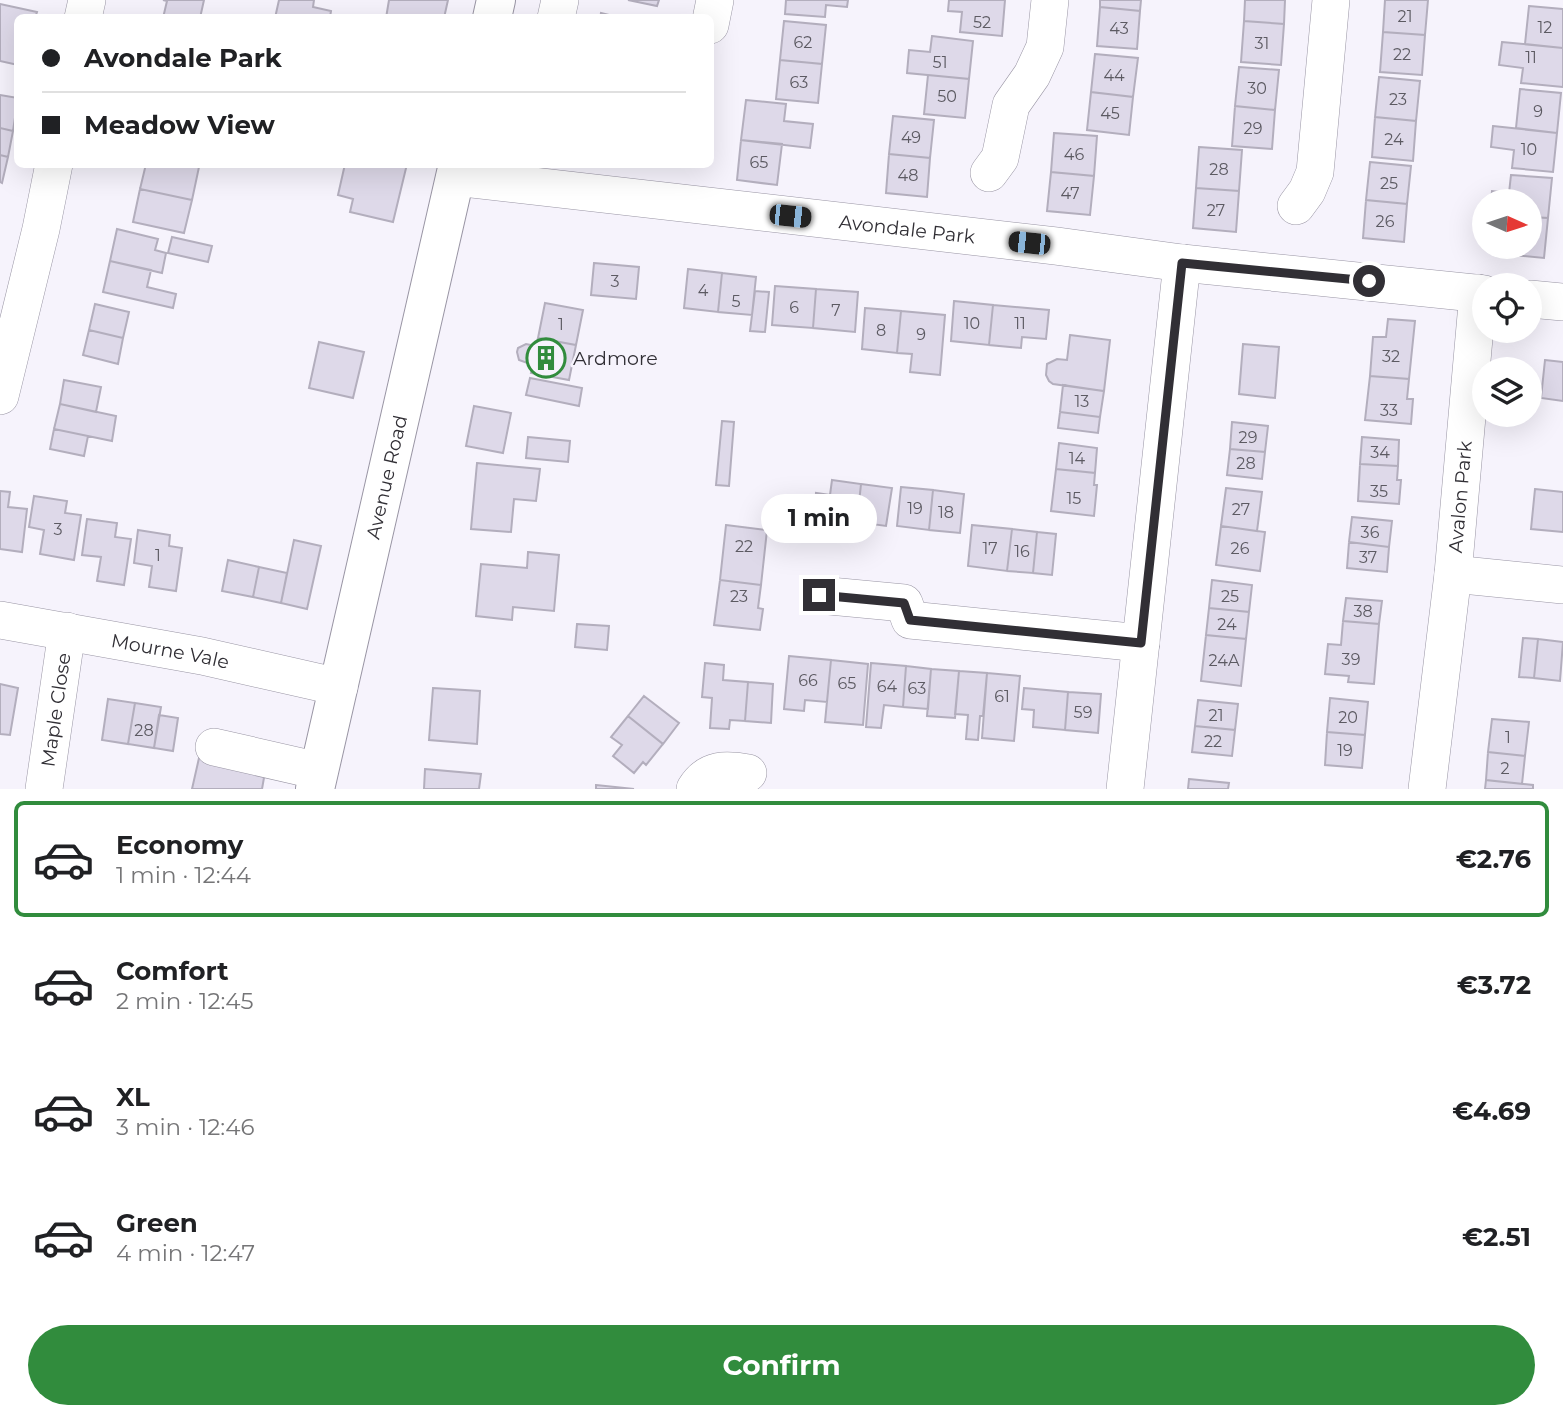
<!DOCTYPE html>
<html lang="en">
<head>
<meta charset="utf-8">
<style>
	body { margin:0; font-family:Montserrat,sans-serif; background:#f2f2f2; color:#202124; height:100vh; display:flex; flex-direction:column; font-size:26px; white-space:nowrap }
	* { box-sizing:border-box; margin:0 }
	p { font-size:23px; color:#757577 }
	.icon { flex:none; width:38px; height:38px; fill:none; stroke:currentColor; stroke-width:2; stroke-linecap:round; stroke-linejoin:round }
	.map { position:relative; height:789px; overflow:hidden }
	.side { display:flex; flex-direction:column; background:#fff; flex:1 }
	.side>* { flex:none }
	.guide { position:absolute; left:14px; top:14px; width:700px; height:154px; border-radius:10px; box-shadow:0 7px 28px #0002; display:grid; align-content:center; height:154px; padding:0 28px; background:#fff }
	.needle { width:46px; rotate:93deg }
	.buttons { position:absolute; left:1472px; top:189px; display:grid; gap:14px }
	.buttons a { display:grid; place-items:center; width:70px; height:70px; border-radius:50%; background:#fff; box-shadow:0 7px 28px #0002; font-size:35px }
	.end { position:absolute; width:32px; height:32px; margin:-16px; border:9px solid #312f35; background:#fff; box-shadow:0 0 0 4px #fff }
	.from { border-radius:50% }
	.bubble { position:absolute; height:49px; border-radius:24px; background:#fff; box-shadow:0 7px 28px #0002; font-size:23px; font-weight:700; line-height:49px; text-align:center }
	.car { position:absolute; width:21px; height:42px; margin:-21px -10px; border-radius:9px; box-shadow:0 0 5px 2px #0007; background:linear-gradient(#222 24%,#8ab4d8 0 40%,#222 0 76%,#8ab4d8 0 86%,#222 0) }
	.guide b { display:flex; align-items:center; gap:24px; height:66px; font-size:26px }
	.guide b+b { border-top:2px solid #e0e0e0 }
	.guide i { width:18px; height:18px; background:#202124 }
	ul { padding:12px 0 0; list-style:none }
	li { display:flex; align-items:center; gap:21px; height:116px; margin:0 14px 10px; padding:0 14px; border:4px solid transparent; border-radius:10px }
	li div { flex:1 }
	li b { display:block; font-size:26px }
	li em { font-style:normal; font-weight:700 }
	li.active { border-color:#318c3d }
	li>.icon { width:63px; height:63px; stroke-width:1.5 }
	.button { display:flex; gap:14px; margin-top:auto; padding:14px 28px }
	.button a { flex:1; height:80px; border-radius:42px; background:#318c3d; color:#fff; font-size:28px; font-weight:700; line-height:80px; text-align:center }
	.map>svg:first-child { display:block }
	.building { fill:#ded9e9; stroke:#b3aebd; stroke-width:2 }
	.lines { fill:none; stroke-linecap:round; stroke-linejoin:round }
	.minor-casing { stroke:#9995a4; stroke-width:38 }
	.major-casing { stroke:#9995a4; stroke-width:40 }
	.minor { stroke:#fff; stroke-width:37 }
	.major { stroke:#fff; stroke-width:38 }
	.route { stroke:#312f35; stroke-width:9 }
	.labels { text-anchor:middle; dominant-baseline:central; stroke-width:5; stroke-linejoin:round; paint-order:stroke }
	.number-label { font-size:16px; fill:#5c5a62 }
	.street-label { font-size:19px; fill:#312f35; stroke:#f6f3fc }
	.poi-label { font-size:19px; fill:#312f35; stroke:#f6f3fc; text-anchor:start }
</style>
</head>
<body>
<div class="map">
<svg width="1563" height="789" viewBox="0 0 1563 789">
	<rect width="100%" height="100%" fill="#f6f3fc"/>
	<path class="building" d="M163 0H204L200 18H163L167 1Z
		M279 0H314L313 7 331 11 330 17 334 18H275Z
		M389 0H448L444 18H386Z
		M628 0H659L657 6Z
		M786 0H848L847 7 826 5 825 17 785 14Z
		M949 0H1005L1002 36 960 32 962 12 948 11Z
		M1100 0H1141L1140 11 1100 7Z
		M1245 0H1285L1284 24 1244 21Z
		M1385 0H1428L1425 35 1383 32Z
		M0 4 37 12 35 18H18V65L0 61Z
		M1529 6 1563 9V48L1525 44Z
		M1100 7 1140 11 1137 49 1097 46Z
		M601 13 621 18H600Z
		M784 21 826 25 822 64 780 60Z
		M1244 21 1284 24 1281 65 1241 62Z
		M1383 32 1425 35 1422 75 1380 72Z
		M932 36 973 41 969 79 907 73 909 50 930 52Z
		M1502 42 1563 48V87L1521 83 1523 68 1499 65Z
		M1095 54 1138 58 1133 97 1091 92Z
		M780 60 822 64 818 103 776 99Z
		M1239 67 1279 70 1275 110 1235 106Z
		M928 75 969 79 965 118 924 114Z
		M1379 77 1420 81 1416 121 1375 117Z
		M1520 89 1561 93 1557 133 1516 128Z
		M1091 92 1133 97 1129 135 1087 130Z
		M0 95 18 98 13 131 0 128Z
		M746 100 786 104 784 121 813 124 810 148 741 140Z
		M1235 106 1275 110 1272 149 1232 146Z
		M893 116 934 120 930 158 889 154Z
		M1375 117 1416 121 1413 161 1372 157Z
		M1493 126 1557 133 1553 172 1512 168 1514 150 1491 147Z
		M0 128 13 131 8 157 0 155Z
		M1054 133 1097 136 1094 176 1051 172Z
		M741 140 782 144 777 185 737 180Z
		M1199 147 1242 150 1239 191 1196 188Z
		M889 154 930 158 927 197 886 193Z
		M0 155 8 157 2 183 0 182Z
		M1370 162 1411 166 1407 204 1366 200Z
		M146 164H188L199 167 192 200 140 189Z
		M345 164H407L393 222 350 212 353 199 338 195Z
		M1051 172 1094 176 1090 215 1047 211Z
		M1511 175 1552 178 1548 218 1530 217V201H1491L1492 191 1509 193Z
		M1196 188 1239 191 1236 232 1193 228Z
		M140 189 192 200 184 233 133 222Z
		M1366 200 1407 204 1404 242 1363 238Z
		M1530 217 1548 218 1544 258 1504 254V247H1530Z
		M117 229 158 239 155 250 166 253 162 273 110 261Z
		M172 237 212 246 208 262 168 253Z
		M110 261 151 270 147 287 176 294 173 308 103 292Z
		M594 263 639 267 636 299 591 295Z
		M688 269 722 273 718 312 684 308Z
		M722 273 756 277 752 315 718 312Z
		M775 286 816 289 813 328 772 325Z
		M816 289 858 292 855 332 813 328Z
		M755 291 769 292 765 332 750 331Z
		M954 301 993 305 989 345 951 341Z
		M545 303 583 310 576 345 538 338Z
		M95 304 129 312 123 338 89 330Z
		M993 305 1049 310 1046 339 1022 337 1021 348 989 345Z
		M865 308 901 311 897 353 862 349Z
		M901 311 945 315 940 375 910 372 912 354 897 353Z
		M1388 319 1415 321 1409 379 1370 376 1373 337H1386Z
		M89 330 123 338 118 364 83 355Z
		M1070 335 1110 340 1104 391 1053 384 1049 381 1046 375 1047 364 1057 359 1067 360Z
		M538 338 576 345 569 380 531 373 533 365 519 360 517 352 518 348 526 344 536 346Z
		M319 342 364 352 353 398 309 388Z
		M1243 344 1279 347 1275 398 1239 394Z
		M1545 360 1563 362V401L1541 398Z
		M1370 376 1409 379 1407 399H1413L1411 424 1365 420Z
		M530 378 582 388 579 406 526 395Z
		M64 380 101 387 96 412 60 404Z
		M1063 385 1104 391 1100 417 1060 412Z
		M60 404 116 416 112 441 54 429Z
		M474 406 511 413 503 453 466 446Z
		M1060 412 1100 417 1098 433 1058 428Z
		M722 421 734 422 729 486 716 485Z
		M1232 422 1268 426 1265 452 1230 449Z
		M54 429 88 436 84 456 50 449Z
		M528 437 570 441 568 462 526 458Z
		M1362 437 1399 440 1398 466 1360 464Z
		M1059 443 1097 448 1095 473 1056 469Z
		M1230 449 1265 452 1262 479 1227 475Z
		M477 463 540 469 536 501 514 499 511 532 471 529Z
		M1360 464 1398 466 1397 480H1401L1399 504 1358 501Z
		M1056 469 1095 473 1094 485H1097L1094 516 1051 511Z
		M832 480 861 484 857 522 814 517 816 493 830 495Z
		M861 484 892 488 886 526 857 522Z
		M901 487 933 490 929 530 897 526Z
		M1226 488 1262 492 1257 531 1221 526Z
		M1535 489 1563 492V532L1531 529Z
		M933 490 964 494 960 533 929 530Z
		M0 491 10 492 8 507 27 509 22 552 0 549Z
		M34 496 67 501 65 513 81 515 74 560 40 554 44 530 29 527Z
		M1352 517 1392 521 1389 547 1349 542Z
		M87 519 117 523 115 537 131 539 124 585 97 581 101 557 82 555Z
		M726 525 767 530 761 585 720 580Z
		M972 525 1012 529 1007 571 968 566Z
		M1221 526 1265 532 1260 571 1216 565Z
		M1012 529 1037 532 1033 573 1007 571Z
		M138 530 170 535 169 546 182 548 176 591 149 587 152 566 134 563Z
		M1037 532 1056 534 1052 575 1033 573Z
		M294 540 321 546 307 609 281 603Z
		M1349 542 1389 547 1387 572 1347 568Z
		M528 552 559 555 554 611 513 607 512 620 476 616 481 564 527 568Z
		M228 560 259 567 253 597 222 591Z
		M259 567 287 573 281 603 253 597Z
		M720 580 761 585 758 608 763 609 760 630 714 625Z
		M1212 580 1252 585 1249 612 1209 608Z
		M1346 598 1382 601 1379 624 1343 621Z
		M1209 608 1249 612 1246 639 1206 635Z
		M1343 621 1379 624 1374 684 1348 682 1349 676 1325 674 1328 644 1341 645Z
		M577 624 609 626 607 650 575 647Z
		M1206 635 1246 639 1241 686 1201 681Z
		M1523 638 1538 639 1534 678 1519 677Z
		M1538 639 1563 642 1560 681 1534 678Z
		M789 656 831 660 827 702 805 700 804 711 784 709Z
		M831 660 868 664 863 725 825 722Z
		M705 663 724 665 723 680 748 682 745 721 730 720 729 729 710 728 712 698 702 697Z
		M871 663 906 666 903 707 884 705 881 728 866 727Z
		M906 666 931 669 928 709 903 707Z
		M931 669 959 671 955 718 927 716Z
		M959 671 987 673 983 716H980L978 740 966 739 968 715 955 714Z
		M987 673 1020 676 1014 741 982 738Z
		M748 682 773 684 771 723 745 721Z
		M0 684 18 688 10 735 0 734Z
		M433 688 480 691 477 744 429 740Z
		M1024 688 1068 692 1065 730 1033 727 1034 710 1022 709Z
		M1068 692 1101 694 1098 733 1065 730Z
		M644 696 679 723 663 744 628 716Z
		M1330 698 1368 702 1365 735 1327 732Z
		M108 699 135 703 128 744 102 740Z
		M1198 700 1238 704 1235 730 1195 726Z
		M135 703 161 707 154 748 128 744Z
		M159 715 178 718 173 751 154 748Z
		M628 716 663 744 646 765 643 762 634 773 613 756 622 745 611 737Z
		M1492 719 1529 722 1525 756 1488 752Z
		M1195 726 1235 730 1232 756 1192 752Z
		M1327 732 1365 735 1362 768 1325 765Z
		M1488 752 1525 756 1522 784 1486 780Z
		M199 758 265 772 262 789H192Z
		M425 769 481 774 479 789H424Z
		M1189 779 1229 783 1228 789H1188Z
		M1486 780 1533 785V789H1485Z
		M596 785 634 789H596Z"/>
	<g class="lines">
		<g class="minor-casing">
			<g id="minor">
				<path d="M83 18 87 0"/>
				<path d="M556 18 560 0"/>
				<path d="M710 25 715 0"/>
				<path d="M989 173 1000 158 1011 105 1032 75 1045 47 1050 0"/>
				<path id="s1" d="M455 177 1056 246 1182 263 1484 294"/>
				<path d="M1296 206 1307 191 1315 172 1331 0"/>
				<path d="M1530 299 1563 302"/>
				<path d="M0 396 41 229 54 164"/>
				<path d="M1453 574 1563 585"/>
				<path d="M819 595 904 603 910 620 1141 643"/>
				<path id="s2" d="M0 620 202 656 339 687"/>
				<path d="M214 747 319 771"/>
				<path id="s3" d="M44 789 67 631"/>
				<path d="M695 789C708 768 726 769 748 773"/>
				<path d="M1125 789 1182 263"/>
				<path id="s4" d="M1427 789 1453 574 1478 293"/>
			</g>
		</g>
		<g class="major-casing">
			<g id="major">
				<path d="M492 18 496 0"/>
				<path id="s5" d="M315 789 458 164"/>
			</g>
		</g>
		<use href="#minor" class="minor"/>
		<use href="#major" class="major"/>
	</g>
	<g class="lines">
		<path class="route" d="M819 595 904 603 910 620 1141 643 1182 263 1369 281"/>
	</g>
	<defs>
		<g id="building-ring" transform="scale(2.0125)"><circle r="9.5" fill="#f6f3fc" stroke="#318c3d" stroke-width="1.5"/><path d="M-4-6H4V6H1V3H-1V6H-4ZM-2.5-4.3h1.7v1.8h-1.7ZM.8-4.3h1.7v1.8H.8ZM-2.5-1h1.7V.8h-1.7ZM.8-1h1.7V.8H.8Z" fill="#318c3d"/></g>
	</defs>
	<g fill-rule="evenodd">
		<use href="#building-ring" x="546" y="358"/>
	</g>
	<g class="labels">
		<g class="number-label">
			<text x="1405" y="16">21</text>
			<text x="982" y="22">52</text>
			<text x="1545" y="27">12</text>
			<text x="1119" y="28">43</text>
			<text x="803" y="42">62</text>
			<text x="1262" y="43">31</text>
			<text x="1402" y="54">22</text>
			<text x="1531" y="57">11</text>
			<text x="940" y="62">51</text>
			<text x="1114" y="75">44</text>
			<text x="799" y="82">63</text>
			<text x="1257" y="88">30</text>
			<text x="947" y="96">50</text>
			<text x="1398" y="99">23</text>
			<text x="1538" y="111">9</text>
			<text x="1110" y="113">45</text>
			<text x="1253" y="128">29</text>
			<text x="911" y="137">49</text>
			<text x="1394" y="139">24</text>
			<text x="1529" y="149">10</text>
			<text x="1074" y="154">46</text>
			<text x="759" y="162">65</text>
			<text x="1219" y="169">28</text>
			<text x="908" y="175">48</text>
			<text x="1389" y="183">25</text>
			<text x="1070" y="193">47</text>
			<text x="1216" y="210">27</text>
			<text x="1385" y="221">26</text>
			<text x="615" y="281">3</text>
			<text x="703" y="290">4</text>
			<text x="736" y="301">5</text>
			<text x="794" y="307">6</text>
			<text x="836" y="310">7</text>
			<text x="972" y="323">10</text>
			<text x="1020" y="323">11</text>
			<text x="561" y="324">1</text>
			<text x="881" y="330">8</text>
			<text x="921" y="334">9</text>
			<text x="1391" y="356">32</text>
			<text x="1082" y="401">13</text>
			<text x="1389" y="410">33</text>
			<text x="1248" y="437">29</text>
			<text x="1380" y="452">34</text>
			<text x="1077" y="458">14</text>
			<text x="1246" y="463">28</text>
			<text x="1379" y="491">35</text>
			<text x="1074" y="498">15</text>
			<text x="915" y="508">19</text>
			<text x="1241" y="509">27</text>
			<text x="946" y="512">18</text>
			<text x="58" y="529">3</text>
			<text x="1370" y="532">36</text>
			<text x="744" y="546">22</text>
			<text x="990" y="548">17</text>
			<text x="1240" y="548">26</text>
			<text x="1022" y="551">16</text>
			<text x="158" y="555">1</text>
			<text x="1368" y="557">37</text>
			<text x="739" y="596">23</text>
			<text x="1230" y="596">25</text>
			<text x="1363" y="611">38</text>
			<text x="1227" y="624">24</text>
			<text x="1351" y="659">39</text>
			<text x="1224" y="660">24A</text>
			<text x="808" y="680">66</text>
			<text x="847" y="683">65</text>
			<text x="887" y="686">64</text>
			<text x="917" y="688">63</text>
			<text x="1002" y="696">61</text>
			<text x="1083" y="712">59</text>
			<text x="1216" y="715">21</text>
			<text x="1348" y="717">20</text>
			<text x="144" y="730">28</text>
			<text x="1508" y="737">1</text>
			<text x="1213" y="741">22</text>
			<text x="1345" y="750">19</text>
			<text x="1505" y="768">2</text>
		</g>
		<g class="street-label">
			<text stroke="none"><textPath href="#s1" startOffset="455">Avondale Park</textPath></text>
			<text stroke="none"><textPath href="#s5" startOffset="320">Avenue Road</textPath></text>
			<text stroke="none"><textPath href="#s4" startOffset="294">Avalon Park</textPath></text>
			<text stroke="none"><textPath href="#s2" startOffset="173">Mourne Vale</textPath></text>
			<text stroke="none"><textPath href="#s3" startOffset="80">Maple Close</textPath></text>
		</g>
		<g class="poi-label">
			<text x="573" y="358">Ardmore</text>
		</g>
	</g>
</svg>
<div class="buttons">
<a><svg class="needle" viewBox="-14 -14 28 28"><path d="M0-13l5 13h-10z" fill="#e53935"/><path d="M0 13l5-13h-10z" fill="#757577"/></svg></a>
<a><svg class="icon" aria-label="locate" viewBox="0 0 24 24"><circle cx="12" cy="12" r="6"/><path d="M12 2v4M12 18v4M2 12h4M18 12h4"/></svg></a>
<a><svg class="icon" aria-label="layers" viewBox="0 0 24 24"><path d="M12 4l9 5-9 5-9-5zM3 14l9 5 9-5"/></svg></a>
</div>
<i class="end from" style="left:1369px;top:281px"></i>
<i class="end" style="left:819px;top:595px"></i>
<div class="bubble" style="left:761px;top:494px;width:116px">1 min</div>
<i class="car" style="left:790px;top:216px;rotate:96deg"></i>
<i class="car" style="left:1029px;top:243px;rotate:276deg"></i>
<div class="guide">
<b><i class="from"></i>Avondale Park</b>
<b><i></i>Meadow View</b>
</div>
</div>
<section class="side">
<ul>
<li class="active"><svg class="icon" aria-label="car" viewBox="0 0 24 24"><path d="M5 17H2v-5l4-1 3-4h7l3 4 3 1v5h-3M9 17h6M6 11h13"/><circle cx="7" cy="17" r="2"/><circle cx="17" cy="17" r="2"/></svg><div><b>Economy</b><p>1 min · 12:44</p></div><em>€2.76</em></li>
<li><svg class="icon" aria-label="car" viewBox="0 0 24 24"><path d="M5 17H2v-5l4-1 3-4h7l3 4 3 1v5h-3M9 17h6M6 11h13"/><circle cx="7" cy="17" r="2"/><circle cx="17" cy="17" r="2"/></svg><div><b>Comfort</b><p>2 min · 12:45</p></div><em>€3.72</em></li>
<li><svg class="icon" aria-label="car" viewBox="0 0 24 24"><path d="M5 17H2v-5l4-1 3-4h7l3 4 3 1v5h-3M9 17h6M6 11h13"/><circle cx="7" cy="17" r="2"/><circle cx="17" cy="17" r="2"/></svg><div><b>XL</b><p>3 min · 12:46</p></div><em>€4.69</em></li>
<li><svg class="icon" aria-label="car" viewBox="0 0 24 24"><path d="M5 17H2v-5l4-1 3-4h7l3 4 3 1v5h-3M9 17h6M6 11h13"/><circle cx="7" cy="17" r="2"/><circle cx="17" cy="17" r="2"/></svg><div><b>Green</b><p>4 min · 12:47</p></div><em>€2.51</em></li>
</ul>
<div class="button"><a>Confirm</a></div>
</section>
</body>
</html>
